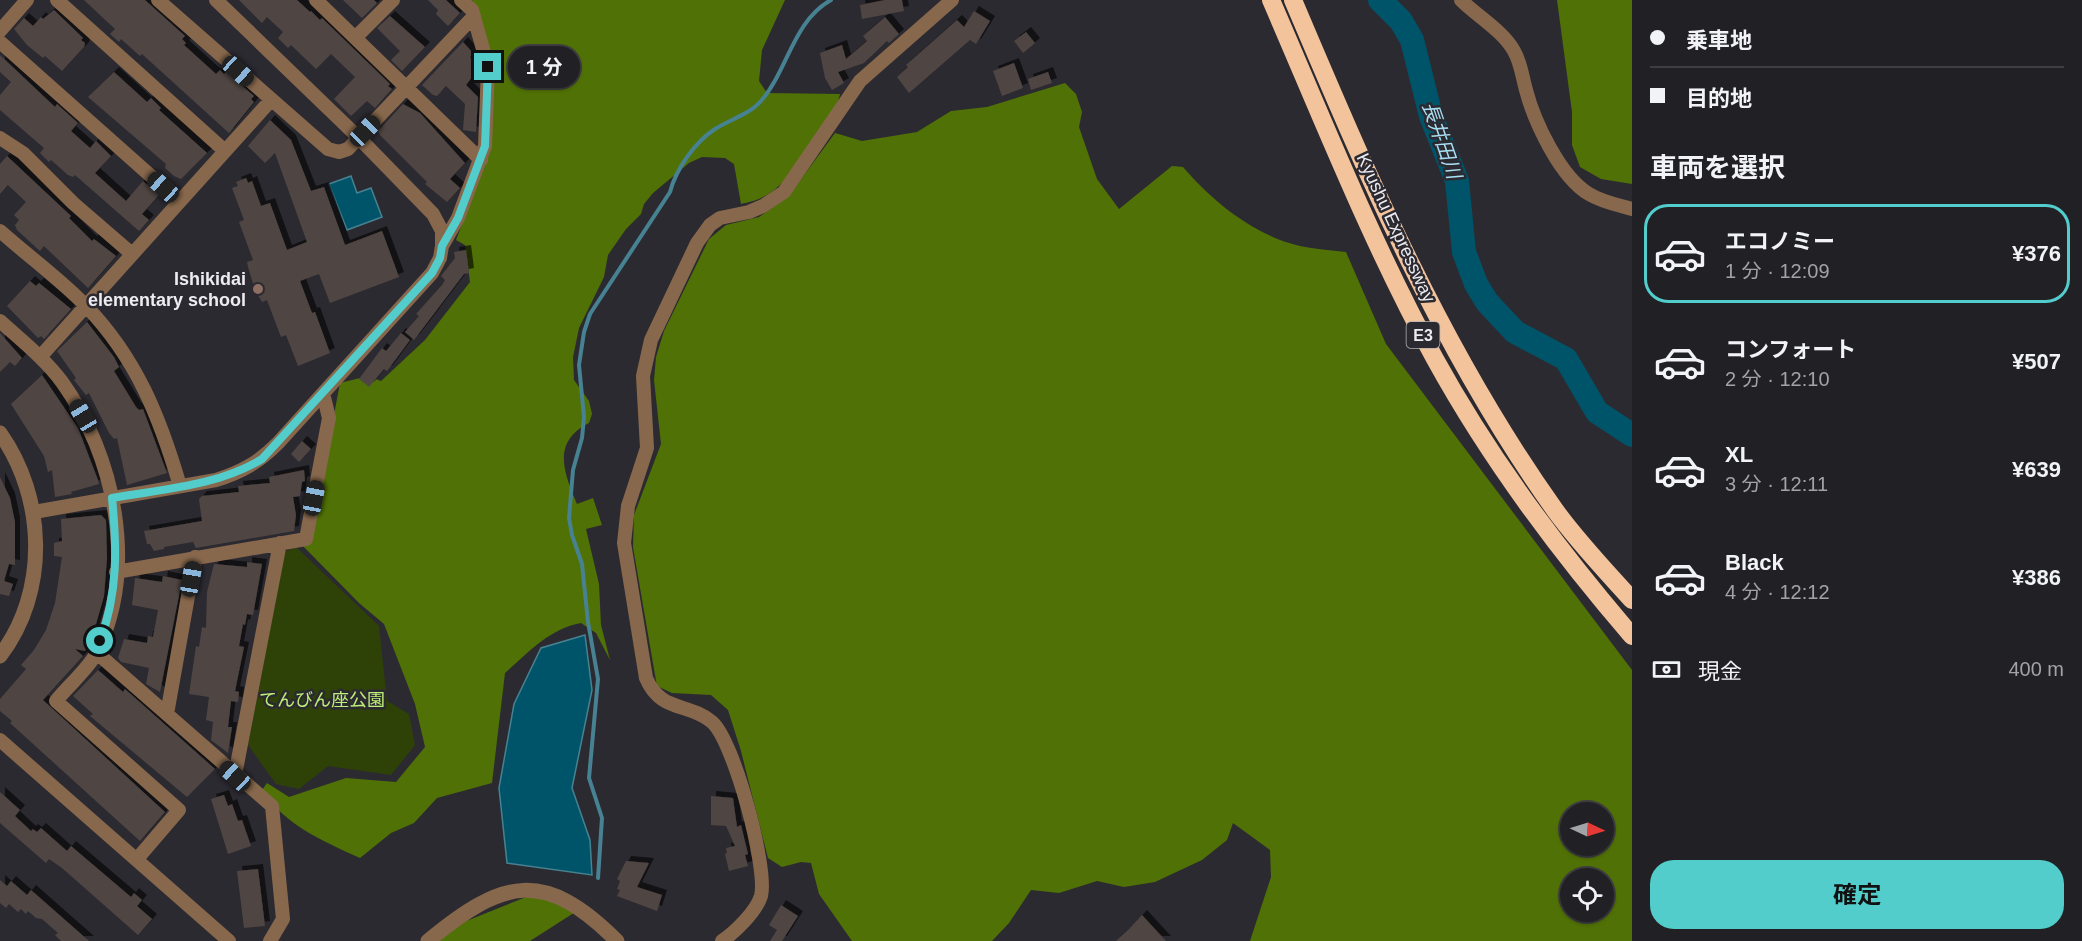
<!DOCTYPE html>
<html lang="ja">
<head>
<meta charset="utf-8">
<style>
	body { margin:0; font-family:Helvetica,"Noto Sans JP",sans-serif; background:#2d2d32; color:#f1f3f6; height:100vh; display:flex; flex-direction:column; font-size:22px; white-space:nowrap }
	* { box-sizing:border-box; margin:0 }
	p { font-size:20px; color:#a2a3a7 }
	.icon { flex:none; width:33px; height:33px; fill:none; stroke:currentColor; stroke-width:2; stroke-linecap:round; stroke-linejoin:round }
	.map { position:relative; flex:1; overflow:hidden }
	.panel { display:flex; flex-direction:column; background:#212025; width:450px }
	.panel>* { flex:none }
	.top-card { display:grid; align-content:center; height:132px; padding:0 18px; background:#212025 }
	.needle { width:39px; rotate:94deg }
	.fabs { position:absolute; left:1560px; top:802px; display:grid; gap:12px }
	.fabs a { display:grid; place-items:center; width:54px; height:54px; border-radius:50%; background:#212025; box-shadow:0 2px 4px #0004,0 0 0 2px #3e3e42; font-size:30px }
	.end { position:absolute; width:27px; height:27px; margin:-14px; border:8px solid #53cdcb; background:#111; box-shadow:0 0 0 3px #111 }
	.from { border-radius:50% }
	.bubble { position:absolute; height:42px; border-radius:21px; background:#212025; box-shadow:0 2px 4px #0004,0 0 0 2px #3e3e42; font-size:20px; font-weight:700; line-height:42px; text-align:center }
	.car { position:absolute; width:18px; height:36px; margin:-18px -9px; border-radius:8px; box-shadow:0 0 4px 2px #0007; background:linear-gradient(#222 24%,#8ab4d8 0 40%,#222 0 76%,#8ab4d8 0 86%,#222 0) }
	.top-card b { display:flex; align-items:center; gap:21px; height:57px; font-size:22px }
	.top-card b+b { border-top:2px solid #3e3e42 }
	.top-card i { width:15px; height:15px; background:#f1f3f6 }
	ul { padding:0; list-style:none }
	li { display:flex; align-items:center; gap:18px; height:99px; margin:0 12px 9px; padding:0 6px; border:3px solid transparent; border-radius:24px }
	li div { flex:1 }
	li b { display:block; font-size:22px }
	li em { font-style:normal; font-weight:700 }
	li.on { border-color:#53cdcb }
	li>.icon { width:54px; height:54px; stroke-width:1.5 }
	h2 { padding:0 18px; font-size:27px; line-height:72px }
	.pay { display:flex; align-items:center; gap:15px; height:66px; padding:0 18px; font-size:22px }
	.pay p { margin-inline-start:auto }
	.action { display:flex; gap:12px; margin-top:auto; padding:12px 18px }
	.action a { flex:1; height:69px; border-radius:24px; background:#53cdcb; color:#111; font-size:24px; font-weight:700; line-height:69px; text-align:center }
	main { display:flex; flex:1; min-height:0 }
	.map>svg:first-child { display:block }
	.green { fill:#2e4208 }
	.forest { fill:#507105; fill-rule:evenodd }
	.water { fill:#005469; stroke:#478292; stroke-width:1.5 }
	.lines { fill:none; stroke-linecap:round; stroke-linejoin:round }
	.stream { stroke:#478292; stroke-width:4 }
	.river { stroke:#005469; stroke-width:24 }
	.building { fill:#4f4542; filter:url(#shadow) }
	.minor { stroke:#88684c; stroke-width:14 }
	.tertiary { stroke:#88684c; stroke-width:15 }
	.motorway { stroke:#f3c39b; stroke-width:18 }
	.route { stroke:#53cdcb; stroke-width:8 }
	.education-dot { fill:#8d6e63; stroke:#2c2a31; stroke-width:2 }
	.labels { text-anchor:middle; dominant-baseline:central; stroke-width:5; stroke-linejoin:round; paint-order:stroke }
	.shield { fill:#2c2a31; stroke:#b3b2b7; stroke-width:1.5 }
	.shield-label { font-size:16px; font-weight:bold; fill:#edecf1 }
	.street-label { font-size:18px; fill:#edecf1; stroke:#2c2a31 }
	.poi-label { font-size:18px; font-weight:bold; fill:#edecf1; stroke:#2c2a31; text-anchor:end }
	.park-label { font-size:18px; fill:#bdee75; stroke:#2c2a31 }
	.water-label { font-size:20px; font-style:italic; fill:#a7def3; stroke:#2c2a31 }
</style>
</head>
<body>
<main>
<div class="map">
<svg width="1632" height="941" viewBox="0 0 1632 941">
	<defs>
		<filter id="shadow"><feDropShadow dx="5" dy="-5" stdDeviation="0" flood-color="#0009"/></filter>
	</defs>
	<rect width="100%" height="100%" fill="#2c2a31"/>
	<path class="green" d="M296 547 379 626 387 701 409 714 415 745 391 775 328 766 299 789 276 784 248 745 284 552Z"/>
	<path class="forest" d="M472 0H785L762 50 759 81 767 93 840 94 838 102C820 130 793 183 763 197 756 201 748 202 741 204L734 164 725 158 702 157 689 163 653 193 644 204 641 214 626 229 608 255 604 277 579 328 573 357 574 380 589 401 592 414 589 423C551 442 564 473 577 504L593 498 602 525 586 529 599 584 601 625 610 660 596 633 581 623C549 629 529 652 505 673L492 783 437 798 414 823 391 833 360 858C321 840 286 826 262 790L267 783 289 797 346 778 396 782 425 747 415 704 384 624 359 603 299 542 317 505 340 383 368 376 381 381 425 340 470 282 465 245 456 240 478 182 488 127 482 20Z
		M1557 0H1632V184L1601 179 1580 167 1572 145V112Z
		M1065 83 1076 94 1082 112 1079 127 1097 179 1119 209 1172 166 1183 167C1212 201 1255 236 1300 246 1315 249 1330 250 1346 252L1386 344 1632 670V941H1250L1271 877 1270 850 1233 823 1227 840 1202 860 1155 882 1124 887 1097 881 1059 893 1031 890 1009 923 992 941H852L819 894 811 863 801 862 782 867 768 858 741 751 728 710 711 695 672 693 657 686 654 669 633 547 634 515 661 444 654 380 656 357 664 331 709 239 726 225 759 217 788 197 835 133 862 141 917 132 951 111 987 107ZM1570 813H1604V846H1570ZM1570 879H1604V912H1570Z
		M531 895 580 909 530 941H433L449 928Z"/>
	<path class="water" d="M351 176 357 193 371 188 382 217 347 230 329 184Z
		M585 635 592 690 572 788 590 840 592 875 507 863 499 788 514 704 541 648Z"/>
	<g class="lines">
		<path class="stream" d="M598 878 602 818 589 778 598 679 588 622 582 564 572 535 569 518 573 470 582 438 584 417 579 365 584 332 590 314 670 192C676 169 695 142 715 129 729 120 750 114 761 101 788 70 793 21 831 0"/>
		<path class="river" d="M1380 0 1401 21 1412 40 1431 116 1457 181 1464 252 1476 284 1487 302 1515 332 1566 359 1597 412 1632 435"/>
	</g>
	<path class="building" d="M84 0H145L185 36 182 39 186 43 184 45 216 74 220 70 224 74 226 72 254 96 251 99 254 102 229 133 142 54 140 56 121 39 119 42 110 34 115 29Z
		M239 0H297L310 12 311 11 320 20 322 18 390 84 388 86 392 89 375 108 367 101 351 116 334 99 355 77 331 54 316 69 291 45 288 48 278 38 283 32 267 17 262 23Z
		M343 0H374L377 3 362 18Z
		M428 0H446L460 13 448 26 436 14 438 10Z
		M885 0H902L904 11 862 19 860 5Z
		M54 10 83 38 81 40 85 43 84 47 62 71 45 56 43 58 27 45 14 29 24 18 33 26 41 17 43 19Z
		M974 11 990 21 976 44 970 40 909 93 897 77 908 67 906 65 957 20 964 27Z
		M390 16 425 47 402 71 391 60 400 51 377 28Z
		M885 17 899 34 889 43 887 41 864 63 838 72 844 83 832 90 825 78 820 53 842 45 846 59 867 41 863 36Z
		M1026 32 1035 43 1023 53 1014 41Z
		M463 42 473 53 470 57 478 69 466 85 478 97 476 132 463 130 465 104 446 86 437 96 433 95 422 85Z
		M0 55 55 107 57 104 78 123 71 131 90 148 96 141 111 156 95 173 126 201 143 181 159 195 142 214 149 220 139 231 75 175 73 177 68 175 51 160 49 162 40 153 44 148 0 110V95L11 82 0 72Z
		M1014 63 1023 88 1002 96 993 71Z
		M114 72 147 102 151 98 161 108 159 110 207 153 181 179 174 176 165 168 166 164 88 97Z
		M1048 72 1052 83 1031 90 1028 79Z
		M403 104 420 113 465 163 450 179 460 188 447 202 425 184 427 182 380 135 378 131Z
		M270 120 291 140 311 191 324 187 345 245 382 231 399 277 330 303 319 274 300 281 312 313 315 312 330 353 298 366 286 335 281 337 267 300 262 302 255 290 248 267 247 262 253 260 239 222 244 220 232 188 238 186 236 182 246 178 248 183 252 181 261 206 270 203 287 250 307 242 275 153 265 163 248 146Z
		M7 156 71 216 69 218 92 241 94 239 116 256 88 288 44 246 40 251 17 230 15 225 19 220 14 215 26 202 8 185 0 194V164Z
		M466 250 469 273 464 274 414 340 405 332 419 316 416 314 442 285 445 280 441 276 455 258 454 252Z
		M30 281 36 286 39 283 71 309 44 339 41 336 38 338 7 306Z
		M87 322 114 357 119 367 114 371 136 407 139 410 143 409 167 473 127 485 117 438 114 439 109 433 89 393 86 395 74 380 76 378 57 351Z
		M0 333 22 358 15 366 10 362 0 372Z
		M401 333 410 340 387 371 384 369 369 387 359 379 382 348 386 351Z
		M42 375 78 428 98 480 99 484 71 492 72 494 55 497 52 470 48 472 44 456 11 404Z
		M302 441 311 449 299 462 291 454Z
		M304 470 305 481 302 482 300 496 293 497 296 515 294 531 196 548 193 542 164 547V549L154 551 150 544H147L144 531 202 521 199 499 202 496 239 492 238 486 270 483 269 477Z
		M0 477 10 498 15 522V565L9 564 4 581 13 584 9 596 0 594Z
		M101 515 106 520 107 558 104 596 94 631 85 651 75 649 83 656 43 700 165 812 140 841 10 723 12 721 0 711V699L26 669 21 665 34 650 46 630 55 603 62 557 54 556V543L62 541 61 519Z
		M247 562 262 564 253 615 247 614 245 625 243 624 239 646 244 647 235 691 239 692 238 702 231 701 228 727H232L228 753 211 740 213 722 206 720 209 697 189 694 196 646 199 647 202 627 206 628 207 592 214 564 247 567Z
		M163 576 182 580 160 692 146 684 149 668 121 662 118 658 124 639 147 643 148 636 153 637 158 610 132 605 135 578 162 582Z
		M98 670 123 692 125 689 215 769 187 797 90 716 93 714 73 696Z
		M0 792 20 810 15 816 31 831 33 829 37 832 41 828 67 851 71 846 131 897 134 893 142 900 137 906 152 919 138 935 62 868 49 859 46 863 0 823Z
		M224 795 228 806 232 804 238 821 242 820 251 846 228 854 211 799Z
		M711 796 733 798 737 827 741 825 748 854 745 855 748 866 729 871 725 854 727 853 726 848 735 846 726 826 711 825Z
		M626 861 649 863 637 887 662 895 657 911 617 896 620 890 617 889 620 881 617 879Z
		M258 869 265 926 244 928 237 871Z
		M0 880 7 886 11 881 27 895 31 890 89 941H61L55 935 58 933 42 919 36 918 28 911 26 914 21 909 18 912 9 904 6 908 0 903Z
		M781 905 798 916 782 941H770L777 930 769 925Z
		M1142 915 1166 941H1116L1129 929Z"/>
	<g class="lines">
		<path class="minor" d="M57 0 225 151
			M158 0 328 149 339 152 348 149 474 16
			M316 0 481 160
			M1461 0C1477 16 1503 31 1514 51 1521 63 1522 76 1526 90 1534 121 1560 177 1589 194 1602 202 1618 205 1632 209
			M0 31 27 0
			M355 38 393 0
			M0 42 179 201
			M0 138 23 153 73 203 132 254
			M0 231C28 256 60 279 86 306 137 359 160 418 180 486
			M442 246 458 218 485 146 488 67 472 10 461 0
			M0 321C21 340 45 359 62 382 115 456 138 567 97 652 90 667 67 687 56 701L179 810 137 859
			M40 357 271 100
			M34 512 216 480C242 472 259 462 278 443L432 273 440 258 442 246V231L433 214 359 138 216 0
			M116 572 306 539 329 418 323 393
			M97 653 272 806 283 919 270 941
			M167 714 195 557
			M0 740 229 941
			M235 775 280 543
			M722 941C735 932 756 912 761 896 768 868 734 741 712 722 688 702 661 713 646 678L624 543 628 506 647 448 643 376 651 340 697 243 710 225 720 218 749 212 763 206 784 192 860 81 952 0"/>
		<path class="tertiary" d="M0 433C46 498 49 592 0 656
			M428 941C503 879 544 868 617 941"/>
		<path class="motorway" d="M1271 0C1323 120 1372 244 1435 359 1490 459 1558 550 1632 636
			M1293 0C1368 177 1443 353 1555 510 1578 542 1606 571 1632 600"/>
	</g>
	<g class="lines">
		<path class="route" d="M100 641C118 593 117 548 112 498 163 489 218 486 262 459L432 273 440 258 442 246 458 218 485 146 488 67"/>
	</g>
	<circle class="education-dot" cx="258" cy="289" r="6"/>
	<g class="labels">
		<rect class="shield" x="1406.5" y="322" width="33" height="26" rx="4.5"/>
		<g class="shield-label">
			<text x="1423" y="335">E3</text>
		</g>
		<g class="street-label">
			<text transform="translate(1396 228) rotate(65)">Kyushu Expressway</text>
		</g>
		<g class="poi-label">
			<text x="246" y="279">Ishikidai<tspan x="246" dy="21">elementary school</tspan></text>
		</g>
		<g class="park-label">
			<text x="322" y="700">てんびん座公園</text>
		</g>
		<g class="water-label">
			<text transform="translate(1442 140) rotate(71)">長井田川</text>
		</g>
	</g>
</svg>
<div class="fabs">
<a><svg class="needle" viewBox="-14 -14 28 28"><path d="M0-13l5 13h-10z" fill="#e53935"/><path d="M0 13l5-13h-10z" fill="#a2a3a7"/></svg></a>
<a><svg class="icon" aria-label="locate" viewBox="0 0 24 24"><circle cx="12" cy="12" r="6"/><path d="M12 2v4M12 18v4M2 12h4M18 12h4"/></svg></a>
</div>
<i class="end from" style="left:100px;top:641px"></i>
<i class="end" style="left:488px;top:67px"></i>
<div class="bubble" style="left:508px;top:46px;width:72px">1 分</div>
<i class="car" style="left:238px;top:71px;rotate:132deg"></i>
<i class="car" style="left:365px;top:131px;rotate:44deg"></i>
<i class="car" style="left:163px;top:187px;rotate:312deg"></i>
<i class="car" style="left:83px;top:416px;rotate:329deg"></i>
<i class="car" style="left:314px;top:498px;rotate:11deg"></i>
<i class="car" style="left:191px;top:579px;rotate:10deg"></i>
<i class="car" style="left:235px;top:776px;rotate:313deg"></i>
</div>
<section class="panel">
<div class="top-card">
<b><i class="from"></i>乗車地</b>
<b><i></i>目的地</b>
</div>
<h2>車両を選択</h2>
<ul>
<li class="on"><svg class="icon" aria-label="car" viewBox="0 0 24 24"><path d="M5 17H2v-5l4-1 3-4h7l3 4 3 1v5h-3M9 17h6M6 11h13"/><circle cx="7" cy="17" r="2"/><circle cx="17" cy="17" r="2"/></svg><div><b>エコノミー</b><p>1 分 · 12:09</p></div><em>¥376</em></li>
<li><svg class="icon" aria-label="car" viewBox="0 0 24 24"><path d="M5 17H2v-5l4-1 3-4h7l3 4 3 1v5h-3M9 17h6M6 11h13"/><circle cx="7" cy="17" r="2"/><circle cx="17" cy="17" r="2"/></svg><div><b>コンフォート</b><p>2 分 · 12:10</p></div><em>¥507</em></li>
<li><svg class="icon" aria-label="car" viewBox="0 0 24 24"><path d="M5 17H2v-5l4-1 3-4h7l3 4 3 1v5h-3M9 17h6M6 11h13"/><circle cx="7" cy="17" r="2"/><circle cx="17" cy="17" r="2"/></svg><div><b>XL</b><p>3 分 · 12:11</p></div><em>¥639</em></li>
<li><svg class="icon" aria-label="car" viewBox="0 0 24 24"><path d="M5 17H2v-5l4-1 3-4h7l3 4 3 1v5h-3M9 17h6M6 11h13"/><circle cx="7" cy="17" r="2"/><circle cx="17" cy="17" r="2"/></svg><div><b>Black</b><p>4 分 · 12:12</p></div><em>¥386</em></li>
</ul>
<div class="pay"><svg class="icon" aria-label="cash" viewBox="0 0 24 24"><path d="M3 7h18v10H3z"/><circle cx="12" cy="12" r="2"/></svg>現金<p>400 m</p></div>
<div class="action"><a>確定</a></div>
</section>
</main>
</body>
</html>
